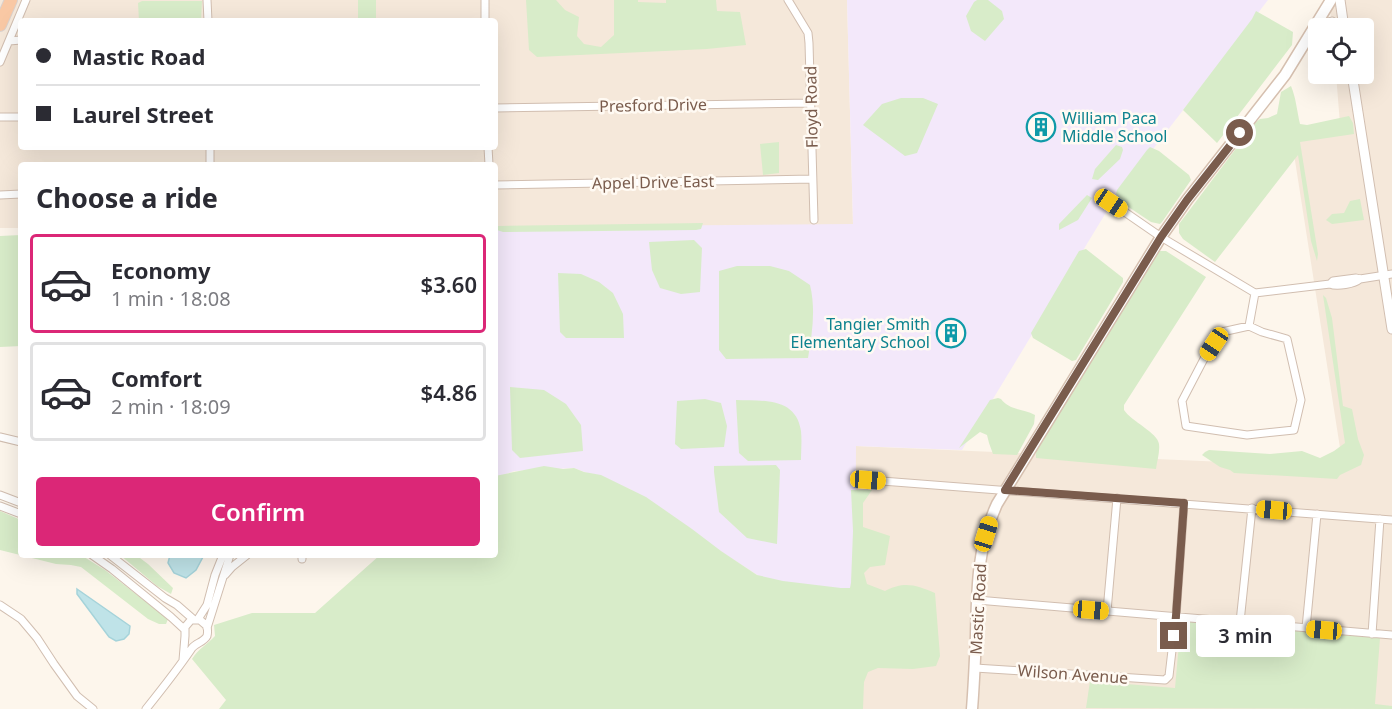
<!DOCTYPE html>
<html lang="en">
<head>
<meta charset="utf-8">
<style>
	body { margin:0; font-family:"Noto Sans",sans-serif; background:#f7f7f7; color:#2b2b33; height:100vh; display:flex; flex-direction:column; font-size:22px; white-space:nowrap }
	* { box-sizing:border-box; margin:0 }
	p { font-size:20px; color:#7c7c81 }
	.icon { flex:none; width:33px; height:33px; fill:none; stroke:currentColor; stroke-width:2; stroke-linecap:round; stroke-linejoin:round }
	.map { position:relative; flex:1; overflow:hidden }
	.side { position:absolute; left:18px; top:162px; width:480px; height:396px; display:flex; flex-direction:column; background:#fff; border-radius:6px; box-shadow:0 6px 24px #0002 }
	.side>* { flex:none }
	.hud { position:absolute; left:18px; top:18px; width:480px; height:132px; border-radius:6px; box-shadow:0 6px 24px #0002; display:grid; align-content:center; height:132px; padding:0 18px; background:#fff }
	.fabs { position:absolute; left:1308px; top:18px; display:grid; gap:12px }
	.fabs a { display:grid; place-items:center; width:66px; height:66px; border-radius:6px; background:#fff; box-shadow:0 6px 24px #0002; font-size:30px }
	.end { position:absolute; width:27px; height:27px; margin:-14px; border:8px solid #7a5c4d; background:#fff; box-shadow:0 0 0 3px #fff }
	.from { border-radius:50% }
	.bubble { position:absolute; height:42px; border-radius:6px; background:#fff; box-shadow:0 6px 24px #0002; font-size:20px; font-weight:600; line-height:42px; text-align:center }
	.car { position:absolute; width:18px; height:36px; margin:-18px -9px; border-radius:8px; box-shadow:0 0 4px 2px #0007; background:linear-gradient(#f5c518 24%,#345 0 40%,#f5c518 0 76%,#345 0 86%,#f5c518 0) }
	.hud b { display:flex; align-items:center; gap:21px; height:57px; font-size:22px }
	.hud b+b { border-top:2px solid #e1e1e2 }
	.hud i { width:15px; height:15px; background:#2b2b33 }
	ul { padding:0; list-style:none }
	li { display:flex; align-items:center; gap:18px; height:99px; margin:0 12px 9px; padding:0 6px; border:3px solid #e1e1e2; border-radius:6px }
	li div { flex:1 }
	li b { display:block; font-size:22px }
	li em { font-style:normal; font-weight:600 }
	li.on { border-color:#db2777 }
	li>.icon { width:54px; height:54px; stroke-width:1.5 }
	h2 { padding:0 18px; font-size:27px; line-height:72px }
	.action { display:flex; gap:12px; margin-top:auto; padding:12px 18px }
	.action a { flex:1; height:69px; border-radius:6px; background:#db2777; color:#fff; font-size:24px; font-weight:600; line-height:69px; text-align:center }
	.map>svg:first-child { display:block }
	.residential { fill:#f5e8da; fill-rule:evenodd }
	.education { fill:#f3e8fa }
	.green { fill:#d8ecc9 }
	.water { fill:#bfe3e8; stroke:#a5d3da; stroke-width:1.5 }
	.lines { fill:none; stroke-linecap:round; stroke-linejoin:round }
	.minor-casing { stroke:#d1beb0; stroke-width:9 }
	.tertiary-casing { stroke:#d1beb0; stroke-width:11 }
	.secondary-casing { stroke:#d6c0b0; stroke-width:13 }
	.trunk-casing { stroke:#dad1cd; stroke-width:14 }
	.minor { stroke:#fff; stroke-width:7 }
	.tertiary { stroke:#fff; stroke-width:9 }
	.secondary { stroke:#fff; stroke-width:10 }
	.trunk { stroke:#f9c8a4; stroke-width:12 }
	.route { stroke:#7a5c4d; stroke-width:8 }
	.labels { text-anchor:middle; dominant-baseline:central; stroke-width:5; stroke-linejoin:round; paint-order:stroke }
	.street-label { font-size:16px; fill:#7a5c4d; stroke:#fffaf3 }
	.culture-label { font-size:16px; fill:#0d838f; stroke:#fffaf3; text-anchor:start }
</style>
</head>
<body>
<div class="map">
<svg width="1392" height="709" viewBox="0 0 1392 709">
	<rect width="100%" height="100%" fill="#fdf6ec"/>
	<path class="residential" d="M0 0H847L853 225 495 227V165H21V228H0ZM21 21H495V147H21Z
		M1329 0H1392V709H855V446L1343 467 1291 135 1340 124 1336 74H1364V28H1332Z"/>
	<path class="education" d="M847 0H1268L1113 201 962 450 856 446 855 602 765 580 700 538 630 489 574 468 514 471 495 478V227L853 224Z"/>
	<path class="green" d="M358 0H376V21H358Z
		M526 0H556L565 10 579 17 577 36 584 44 601 47 614 35V0H638V2L666 3V0H716L717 11 740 12 746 45 707 49 537 57 529 50Z
		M977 0H988L1002 11 1004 19 985 41 971 31 966 16 974 2Z
		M142 1H202L201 21H139L138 3Z
		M1256 11 1293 32 1292 45 1217 143 1183 110 1252 19Z
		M1291 86C1296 98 1297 111 1300 124L1307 125 1349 116 1353 123 1354 134 1300 142 1318 254 1317 261 1311 241 1298 155 1215 262 1183 239 1179 233V224L1256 122 1260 119 1268 118 1277 114 1281 92Z
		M901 98H923L938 104 917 153 905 156 863 125 882 104Z
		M779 142V173L763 175 760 144Z
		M1116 145 1122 147 1123 150 1120 159 1098 180 1092 179 1095 169Z
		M1150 147 1159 151 1189 175 1191 180 1162 222 1160 224 1151 222 1121 202 1116 194 1117 190 1147 150Z
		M1087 195 1092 198 1078 220 1059 230V224Z
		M1360 199 1364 220 1332 224 1326 220 1332 214 1344 213 1350 201Z
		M703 223 701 229 696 230 503 232 497 230 498 226Z
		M21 235V346L0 347V236Z
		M694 240 702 248 700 292 681 294 660 288 652 270 649 242Z
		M1086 249 1123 278V282L1076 360 1072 361 1033 338 1031 333 1079 251Z
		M1160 251H1166L1206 277 1124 405V410C1131 421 1158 433 1159 444 1160 452 1157 461 1156 469L1036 458V452L1155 255Z
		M737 266H770L789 271 810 285C816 310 812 334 808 358L726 359 719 350V271Z
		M558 273 581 274 599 282 613 293 623 314 624 338H566L560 332Z
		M1323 295 1326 298 1332 318 1343 406 1352 409 1358 439 1364 455 1361 465 1340 475 1337 479 1234 473 1230 470 1220 467 1202 455 1205 452 1209 450 1270 454 1302 451 1320 458 1334 451 1345 443Z
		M510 387 544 390 566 404 581 425 583 451 520 458 512 450Z
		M998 398 1001 399C1010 411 1023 408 1035 415L1034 424 1017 455 993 454 989 443 987 435 980 432 959 448 990 400Z
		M705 399 721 403 727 426 724 447 681 449 675 444 677 401Z
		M736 400C763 401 796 397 801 431 802 441 801 451 801 460L748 461 739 453Z
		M776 465 780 470 777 544 747 538 719 512 714 472V466Z
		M544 466 563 469 574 468 584 472 601 475 646 497 692 529 721 551 757 575 783 581 841 588H850L851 583 853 531 851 490H872L863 503V527L890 536 885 565 870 567 864 573 867 584 885 591C904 581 916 585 935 593L940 656 936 666 913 669 878 668 868 672 864 682 863 709H219L226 700 192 659C199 648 207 645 215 636L214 625 252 613H315L380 555H495V476Z
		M0 511 21 520V555H81L105 570 168 619 166 624H159L148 619 81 567 71 565 56 564 0 550Z
		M120 555H136L148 564 173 588 171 594 157 586Z
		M1181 621 1380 638 1375 704 1392 706V709L1086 708 1090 681 1175 688Z"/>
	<path class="water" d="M170 555H204L196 570 186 578 174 573 168 563Z
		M77 589 130 626 129 634 124 639 116 641 109 637 77 594Z"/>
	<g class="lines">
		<g class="minor-casing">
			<path id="minor" d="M207 0 208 21
				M485 0V21
				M788 0 808 33 809 43 814 220
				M9 41 21 40
				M0 62 26 0
				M495 108 811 103
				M0 117H21
				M210 147V165
				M488 147 489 165
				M495 185 812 179
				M0 195 21 194
				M1103 197 1161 237 1255 293 1330 284
				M1360 279C1354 284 1337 287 1330 284L1333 281 1356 278 1360 279 1392 274
				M1249 326 1262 332 1287 339 1301 400 1294 430 1247 435 1186 426 1182 401 1206 355 1222 332Z
				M1249 326 1255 293
				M0 437 21 442
				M856 479 1392 520
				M0 495 21 503
				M0 506 21 514
				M92 555 112 569 171 617 184 629
				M110 555 165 598 177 605 193 619
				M302 559V555
				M225 575 232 567 247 555
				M977 600 1392 635
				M0 605 21 619 37 638 54 664 77 696 93 709
				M1107 611 1117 498
				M198 619 207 605 215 575 223 555
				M1240 622 1252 508
				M207 628 230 555
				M1306 628 1317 514
				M1372 634 1380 519
				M975 668 1165 680 1169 676 1176 616 1184 503
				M146 709C162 689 178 669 192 648 196 643 204 642 207 636 208 632 208 631 207 626L200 620H191L185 627V636L183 660"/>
		</g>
		<g class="tertiary-casing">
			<path id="tertiary" d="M1340 0 1344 28
				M1316 26 1332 22 1341 28
				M1352 74 1392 329"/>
		</g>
		<g class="secondary-casing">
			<path id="secondary" d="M972 709C974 684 975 660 976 635 977 589 977 547 997 504L1161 237 1187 200 1285 75 1331 0"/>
		</g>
		<g class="trunk-casing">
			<path id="trunk" d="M0 25 11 0"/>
		</g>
		<use href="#minor" class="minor"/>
		<use href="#tertiary" class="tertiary"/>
		<use href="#secondary" class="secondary"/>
		<use href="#trunk" class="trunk"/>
	</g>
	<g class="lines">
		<path class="route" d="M1174 636 1176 616 1184 503 1005 490 1161 237 1187 200 1240 133"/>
	</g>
	<defs>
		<g id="building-ring" transform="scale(1.5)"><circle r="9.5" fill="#fffaf3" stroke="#0f9aa8" stroke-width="1.5"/><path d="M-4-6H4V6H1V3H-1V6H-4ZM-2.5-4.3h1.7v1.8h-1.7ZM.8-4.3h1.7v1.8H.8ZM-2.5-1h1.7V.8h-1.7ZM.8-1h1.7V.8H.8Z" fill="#0f9aa8"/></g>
	</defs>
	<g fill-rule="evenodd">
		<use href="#building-ring" x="1041" y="127"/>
		<use href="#building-ring" x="951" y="333"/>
	</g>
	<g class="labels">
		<g class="street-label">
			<text transform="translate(653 105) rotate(-1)">Presford Drive</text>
			<text transform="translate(811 107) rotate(-91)">Floyd Road</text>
			<text transform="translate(653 182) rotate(-1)">Appel Drive East</text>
			<text transform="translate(978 609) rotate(-87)">Mastic Road</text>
			<text transform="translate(1073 674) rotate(4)">Wilson Avenue</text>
		</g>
		<g class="culture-label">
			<text x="1062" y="118">William Paca<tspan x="1062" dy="18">Middle School</tspan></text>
			<text x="930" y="324" text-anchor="end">Tangier Smith<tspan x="930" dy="18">Elementary School</tspan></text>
		</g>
	</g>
</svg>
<div class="fabs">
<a><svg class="icon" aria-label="locate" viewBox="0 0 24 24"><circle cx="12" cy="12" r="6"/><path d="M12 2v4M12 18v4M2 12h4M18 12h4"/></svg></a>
</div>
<i class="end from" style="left:1240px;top:133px"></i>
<i class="end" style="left:1174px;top:636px"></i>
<div class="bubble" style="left:1196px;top:615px;width:99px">3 min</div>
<i class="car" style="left:1111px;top:203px;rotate:124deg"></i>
<i class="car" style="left:1214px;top:344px;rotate:214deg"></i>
<i class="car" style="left:868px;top:480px;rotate:94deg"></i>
<i class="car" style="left:1274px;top:510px;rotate:275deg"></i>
<i class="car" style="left:986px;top:534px;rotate:17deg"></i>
<i class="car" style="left:1091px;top:610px;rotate:95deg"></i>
<i class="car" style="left:1324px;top:630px;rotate:275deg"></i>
<div class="hud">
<b><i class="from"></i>Mastic Road</b>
<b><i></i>Laurel Street</b>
</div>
<section class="side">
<h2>Choose a ride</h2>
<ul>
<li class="on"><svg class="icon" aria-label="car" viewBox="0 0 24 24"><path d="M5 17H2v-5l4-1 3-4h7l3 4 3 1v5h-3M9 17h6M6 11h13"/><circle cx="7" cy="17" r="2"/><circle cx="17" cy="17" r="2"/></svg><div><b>Economy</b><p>1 min · 18:08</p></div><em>$3.60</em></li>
<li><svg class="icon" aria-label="car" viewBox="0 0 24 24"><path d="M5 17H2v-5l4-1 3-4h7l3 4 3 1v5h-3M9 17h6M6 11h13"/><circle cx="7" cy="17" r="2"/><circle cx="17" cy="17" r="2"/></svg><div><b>Comfort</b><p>2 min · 18:09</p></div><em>$4.86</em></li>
</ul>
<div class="action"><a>Confirm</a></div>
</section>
</div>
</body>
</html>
